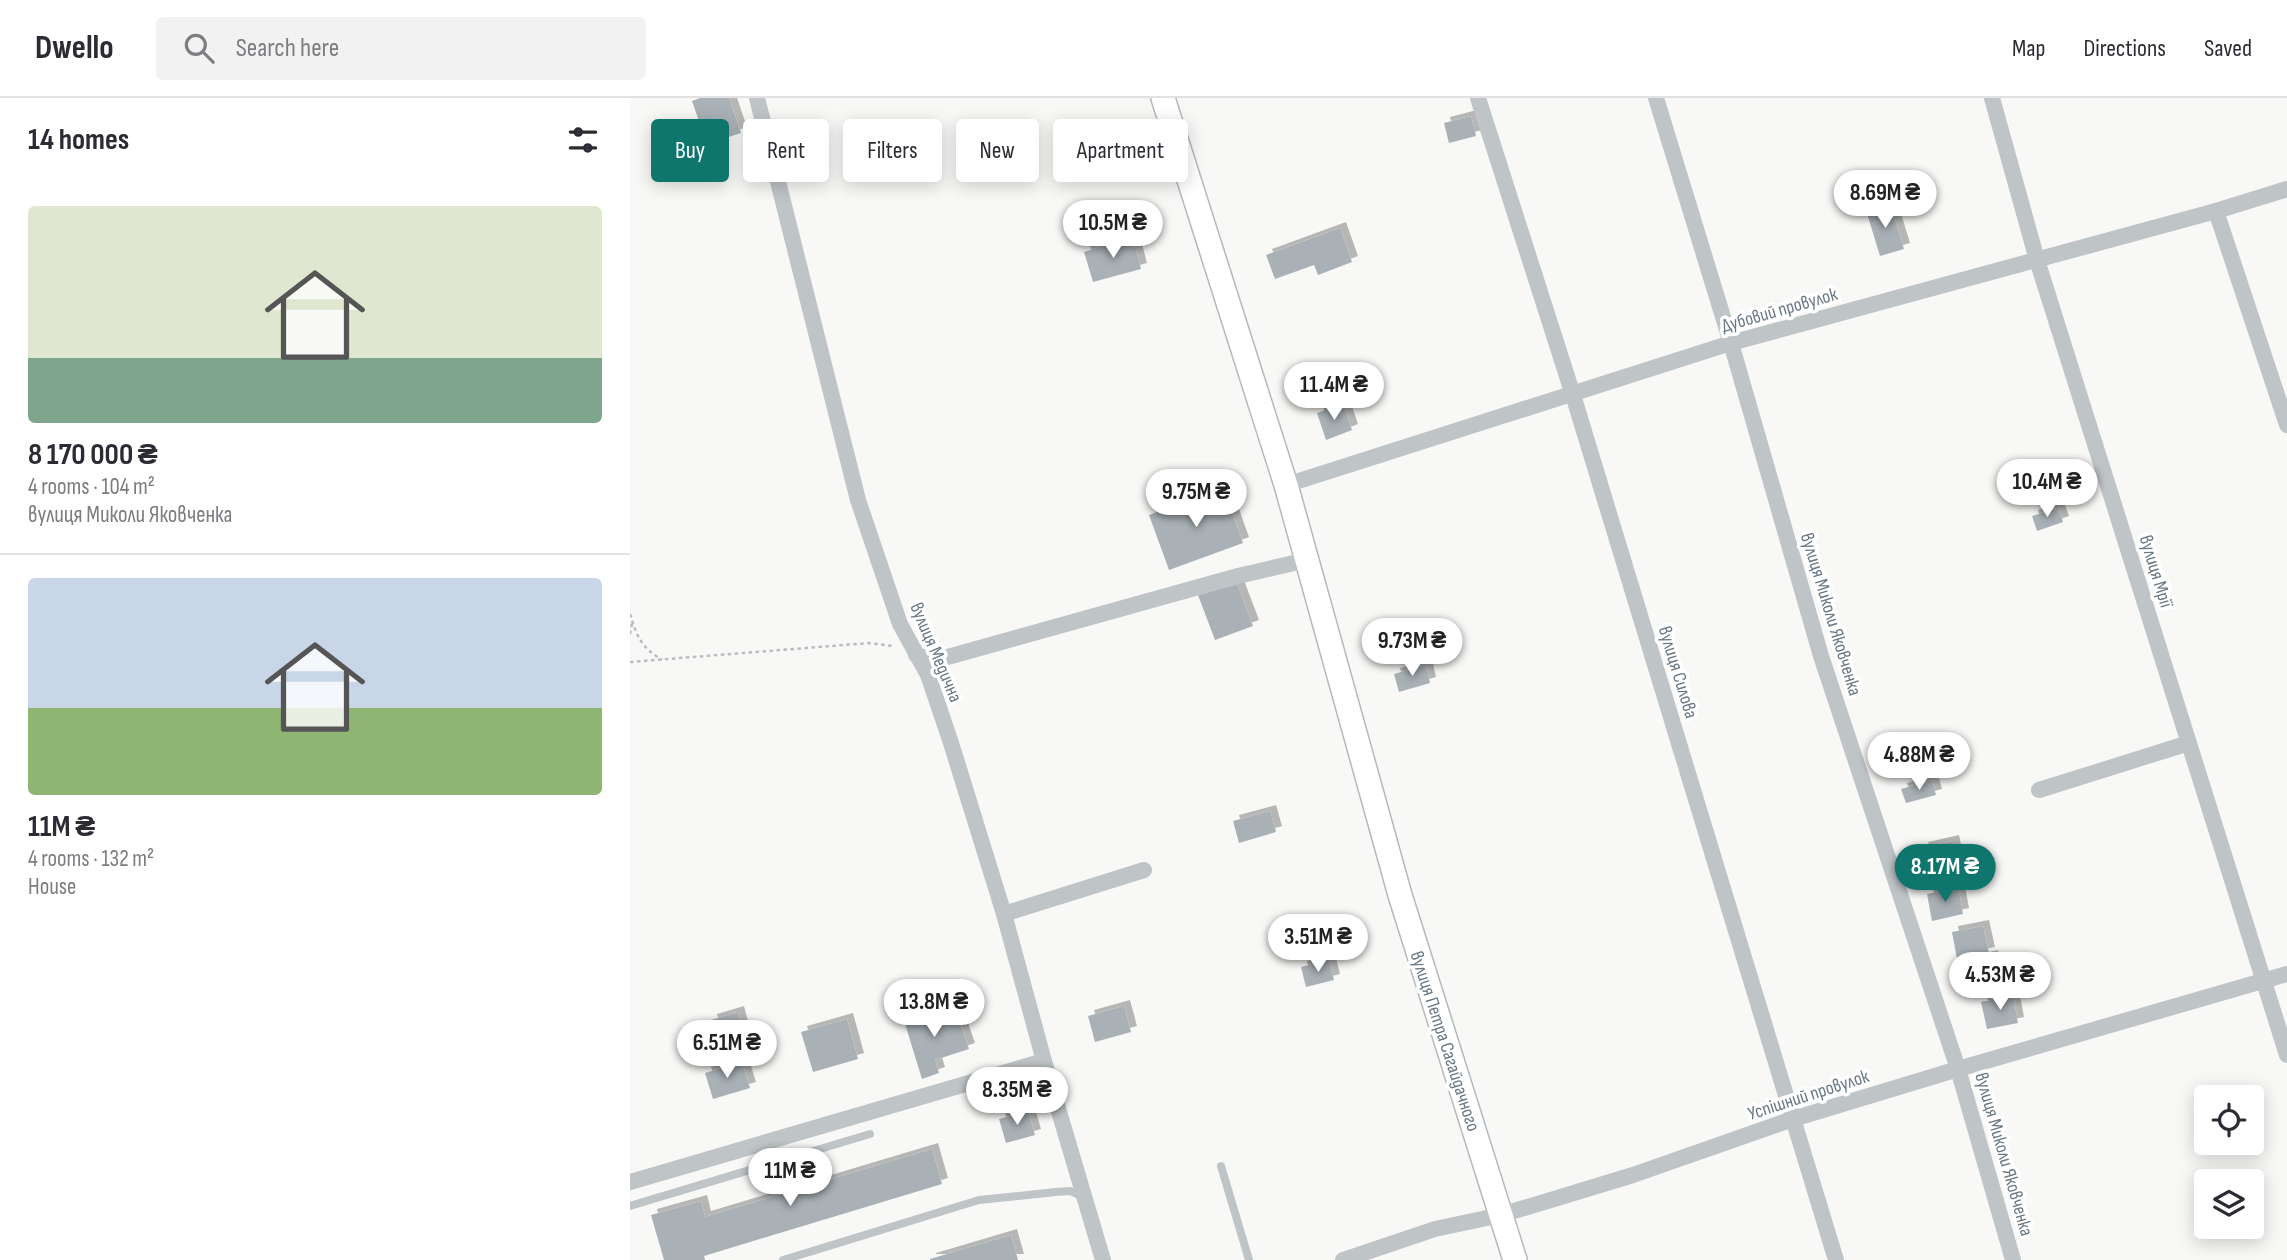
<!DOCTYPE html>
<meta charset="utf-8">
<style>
:root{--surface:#fff;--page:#f2f2f3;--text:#2b2b33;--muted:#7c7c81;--line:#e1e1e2;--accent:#0f766e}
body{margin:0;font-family:"Sofia Sans Condensed",sans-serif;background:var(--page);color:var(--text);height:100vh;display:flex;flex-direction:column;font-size:26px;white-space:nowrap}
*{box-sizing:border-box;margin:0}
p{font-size:23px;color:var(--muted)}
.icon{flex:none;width:38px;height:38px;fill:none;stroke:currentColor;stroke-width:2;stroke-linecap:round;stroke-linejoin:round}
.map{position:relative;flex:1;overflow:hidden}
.details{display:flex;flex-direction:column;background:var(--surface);width:630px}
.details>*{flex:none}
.guide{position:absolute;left:21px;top:21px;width:665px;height:63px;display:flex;gap:14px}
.controls{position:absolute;left:1564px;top:987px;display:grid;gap:14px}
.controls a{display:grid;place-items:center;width:70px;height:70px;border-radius:7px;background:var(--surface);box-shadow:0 4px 18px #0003;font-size:35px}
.price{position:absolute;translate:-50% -60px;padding:0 16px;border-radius:24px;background:#fff;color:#222;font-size:23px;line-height:46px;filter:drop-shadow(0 2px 4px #0008)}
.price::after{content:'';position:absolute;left:50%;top:42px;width:21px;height:16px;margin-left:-10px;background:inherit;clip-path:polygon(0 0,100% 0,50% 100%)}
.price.current{background:var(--accent);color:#fff}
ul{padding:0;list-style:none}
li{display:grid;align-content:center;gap:14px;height:371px;padding:0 28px}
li+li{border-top:2px solid var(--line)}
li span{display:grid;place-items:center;height:217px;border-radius:7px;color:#555}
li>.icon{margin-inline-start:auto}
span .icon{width:126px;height:126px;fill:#fffc;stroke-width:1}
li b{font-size:30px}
h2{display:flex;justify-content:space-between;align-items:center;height:84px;padding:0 28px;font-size:30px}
.chip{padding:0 24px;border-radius:7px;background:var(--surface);box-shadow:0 4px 18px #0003;font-size:24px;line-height:63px}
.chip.current{background:var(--accent);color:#fff}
header{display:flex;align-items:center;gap:42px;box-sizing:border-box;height:98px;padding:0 35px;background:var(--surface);border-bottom:2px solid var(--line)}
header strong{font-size:33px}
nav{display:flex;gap:38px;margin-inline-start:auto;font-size:24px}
.search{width:490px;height:63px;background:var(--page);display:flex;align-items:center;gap:18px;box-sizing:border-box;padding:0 24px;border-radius:7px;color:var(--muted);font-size:26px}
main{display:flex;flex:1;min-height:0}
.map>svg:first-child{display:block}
.building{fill:#a9b1b6;filter:url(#shadow)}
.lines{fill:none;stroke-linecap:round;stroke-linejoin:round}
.secondary-casing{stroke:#b4b9be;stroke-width:26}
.path{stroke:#babdbf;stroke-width:2.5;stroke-dasharray:3.5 3.5;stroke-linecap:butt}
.lane{stroke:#bfc4c7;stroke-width:8}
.street{stroke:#bfc4c7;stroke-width:16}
.secondary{stroke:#fff;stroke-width:23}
.labels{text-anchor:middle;stroke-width:7;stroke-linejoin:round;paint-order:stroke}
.street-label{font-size:19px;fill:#697885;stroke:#fff}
</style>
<header>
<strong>Dwello</strong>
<div class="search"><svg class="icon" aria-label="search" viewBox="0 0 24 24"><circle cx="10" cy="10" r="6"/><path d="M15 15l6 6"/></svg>Search here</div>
<nav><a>Map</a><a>Directions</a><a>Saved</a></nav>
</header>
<main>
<section class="details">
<h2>14 homes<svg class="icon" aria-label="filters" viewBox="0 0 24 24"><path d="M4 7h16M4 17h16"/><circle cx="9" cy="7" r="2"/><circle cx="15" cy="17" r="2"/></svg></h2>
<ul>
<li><span style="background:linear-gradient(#dfe7d0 70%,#7fa58c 0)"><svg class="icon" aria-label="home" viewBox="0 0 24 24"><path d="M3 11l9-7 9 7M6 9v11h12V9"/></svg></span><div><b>8 170 000 ₴</b><p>4 rooms · 104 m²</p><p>вулиця Миколи Яковченка</p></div></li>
<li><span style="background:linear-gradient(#c9d6e8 60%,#8fb573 0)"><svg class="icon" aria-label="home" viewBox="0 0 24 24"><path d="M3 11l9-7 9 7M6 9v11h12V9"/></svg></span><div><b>11M ₴</b><p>4 rooms · 132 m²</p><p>House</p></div></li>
</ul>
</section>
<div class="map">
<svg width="1657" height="1162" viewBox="0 0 1657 1162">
<defs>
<filter id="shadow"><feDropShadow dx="6" dy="-6" stdDeviation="0" flood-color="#0004"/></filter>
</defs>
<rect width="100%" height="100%" fill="#f8f8f6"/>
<!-- building -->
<g class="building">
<path d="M70 0H99L111 35 77 46 62 3Z"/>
<path d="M841 18 846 38 819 45 814 25Z"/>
<path d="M1260 105 1274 151 1250 158 1236 112Z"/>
<path d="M710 130 722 164 688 177 684 167 645 181 636 157Z"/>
<path d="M503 140 511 171 463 184 454 154Z"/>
<path d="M713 306 722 332 696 342 687 315Z"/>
<path d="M593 389 613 445 539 472 519 417Z"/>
<path d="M1428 410 1433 424 1407 433 1402 418Z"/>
<path d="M606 483 623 528 585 542 568 497Z"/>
<path d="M796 567 800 585 769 594 764 576Z"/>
<path d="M1302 682 1306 697 1276 705 1271 691Z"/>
<path d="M640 713 646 734 609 745 603 723Z"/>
<path d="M1323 743 1329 771 1298 777 1292 750Z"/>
<path d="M1328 789 1333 816 1302 823 1297 796Z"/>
<path d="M1353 828 1359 855 1327 861 1322 834Z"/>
<path d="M1362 858 1367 885 1336 892 1331 865Z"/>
<path d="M699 862 704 882 676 889 671 869Z"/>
<path d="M1383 898 1388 925 1357 931 1351 904Z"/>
<path d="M494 908 501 934 465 944 458 918Z"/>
<path d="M295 909 301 930 313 927 310 919 326 913 339 951 305 962 309 975 292 981 272 916Z"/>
<path d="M108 914 112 929 85 937 81 922Z"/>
<path d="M217 921 228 961 183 974 171 934Z"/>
<path d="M112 964 120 990 83 1001 75 975Z"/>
<path d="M398 1013 405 1037 376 1045 369 1021Z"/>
<path d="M302 1051 312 1086 74 1158 75 1162H34L21 1117 71 1103 75 1119Z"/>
<path d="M381 1137 388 1162H300V1161Z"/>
</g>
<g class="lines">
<defs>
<path id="secondary" d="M533 0 656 387 770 797 885 1162"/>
</defs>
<!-- secondary casing -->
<use href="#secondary" class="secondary-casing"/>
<!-- path -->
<g class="path">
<path d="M0 516C7 539 11 549 32 562"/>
<path d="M0 536 2 525"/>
<path d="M0 564 239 545 263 548"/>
</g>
<!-- lane -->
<g class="lane">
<path d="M591 1068 619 1162"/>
<path d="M0 1108 240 1036"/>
<path d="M153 1162 349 1102 426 1094 440 1093 454 1099"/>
</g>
<!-- street -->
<g class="street">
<path d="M127 0 228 402 270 526 298 577 321 645 374 816 414 963 473 1162"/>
<path d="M848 0 943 297 1206 1162"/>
<path d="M1026 0 1101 245 1191 558 1328 971 1383 1162"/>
<path d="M1362 0 1407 162 1657 957"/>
<path d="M1586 113 1657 327"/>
<path d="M656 387 1101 245 1586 113 1657 91"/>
<path d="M286 557 302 562 314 560 608 478 677 462"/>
<path d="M1409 692 1559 645"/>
<path d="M374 816 514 772"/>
<path d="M0 1084 414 963"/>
<path d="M713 1162 805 1131 871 1117 1003 1077 1163 1021 1328 971 1657 876"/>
</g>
<!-- secondary -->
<use href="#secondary" class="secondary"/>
</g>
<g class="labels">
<!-- street labels -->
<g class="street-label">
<text transform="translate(1149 211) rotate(-16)" y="7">Дубовий провулок</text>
<text transform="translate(1527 473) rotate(73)" y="7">вулиця Мрії</text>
<text transform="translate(1202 516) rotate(73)" y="7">вулиця Миколи Яковченка</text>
<text transform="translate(307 554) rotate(67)" y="7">вулиця Медична</text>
<text transform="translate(1049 574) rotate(73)" y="7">вулиця Силова</text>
<text transform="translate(816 943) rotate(72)" y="7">вулиця Петра Сагайдачного</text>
<text transform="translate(1178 996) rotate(-18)" y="7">Успішний провулок</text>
<text transform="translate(1375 1056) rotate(74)" y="7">вулиця Миколи Яковченка</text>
</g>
</g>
</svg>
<div class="controls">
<a><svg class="icon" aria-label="locate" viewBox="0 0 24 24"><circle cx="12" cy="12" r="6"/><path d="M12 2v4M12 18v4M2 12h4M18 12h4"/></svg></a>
<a><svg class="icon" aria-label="layers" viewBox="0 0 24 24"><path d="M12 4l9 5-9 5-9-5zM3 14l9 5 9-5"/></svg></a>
</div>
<b class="price" style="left:1255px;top:132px">8.69M ₴</b>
<b class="price" style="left:483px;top:162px">10.5M ₴</b>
<b class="price" style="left:704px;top:324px">11.4M ₴</b>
<b class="price" style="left:1417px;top:421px">10.4M ₴</b>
<b class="price" style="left:566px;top:431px">9.75M ₴</b>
<b class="price" style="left:782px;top:580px">9.73M ₴</b>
<b class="price" style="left:1289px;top:694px">4.88M ₴</b>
<b class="price current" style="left:1315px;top:806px">8.17M ₴</b>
<b class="price" style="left:688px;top:876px">3.51M ₴</b>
<b class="price" style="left:1370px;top:914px">4.53M ₴</b>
<b class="price" style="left:304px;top:941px">13.8M ₴</b>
<b class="price" style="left:97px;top:982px">6.51M ₴</b>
<b class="price" style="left:387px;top:1029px">8.35M ₴</b>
<b class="price" style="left:160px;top:1110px">11M ₴</b>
<div class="guide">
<a class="chip current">Buy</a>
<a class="chip">Rent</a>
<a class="chip">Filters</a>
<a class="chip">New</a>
<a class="chip">Apartment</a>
</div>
</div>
</main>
